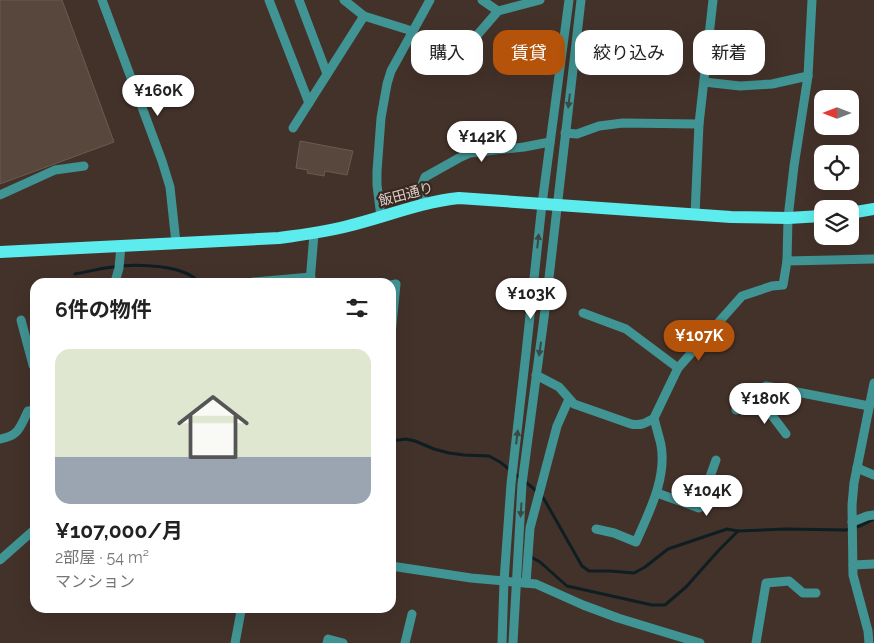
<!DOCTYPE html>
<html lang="ja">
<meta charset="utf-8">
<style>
:root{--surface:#fff;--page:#f6f6f6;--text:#222;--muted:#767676;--accent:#b45309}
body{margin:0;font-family:Raleway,"Noto Sans JP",sans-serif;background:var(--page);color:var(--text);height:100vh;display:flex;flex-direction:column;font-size:19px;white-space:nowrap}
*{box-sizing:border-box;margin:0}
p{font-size:16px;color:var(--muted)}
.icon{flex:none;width:28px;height:28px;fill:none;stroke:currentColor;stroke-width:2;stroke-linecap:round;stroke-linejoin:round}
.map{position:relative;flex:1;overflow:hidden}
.drawer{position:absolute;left:30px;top:278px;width:366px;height:335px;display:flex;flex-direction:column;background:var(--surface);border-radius:15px;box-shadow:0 5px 20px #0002}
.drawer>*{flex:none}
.hud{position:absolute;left:411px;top:30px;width:388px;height:45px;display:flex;gap:10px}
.needle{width:32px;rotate:270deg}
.buttons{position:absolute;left:814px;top:90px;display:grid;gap:10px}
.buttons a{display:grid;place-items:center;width:45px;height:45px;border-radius:10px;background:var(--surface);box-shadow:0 5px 20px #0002;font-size:25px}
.price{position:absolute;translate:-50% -42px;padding:0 11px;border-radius:18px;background:#fff;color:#222;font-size:16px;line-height:32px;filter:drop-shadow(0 1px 2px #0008)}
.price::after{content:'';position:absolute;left:50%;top:30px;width:15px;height:11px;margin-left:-8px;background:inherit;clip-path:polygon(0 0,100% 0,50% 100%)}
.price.active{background:var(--accent);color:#fff}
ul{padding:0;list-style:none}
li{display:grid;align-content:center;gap:10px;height:265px;padding:0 25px}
li span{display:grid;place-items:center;height:155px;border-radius:15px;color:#555}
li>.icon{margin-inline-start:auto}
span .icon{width:90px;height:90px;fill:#fffc;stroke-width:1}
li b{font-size:21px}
h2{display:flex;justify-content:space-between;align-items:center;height:60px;padding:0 25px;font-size:21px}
.pill{padding:0 18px;border-radius:15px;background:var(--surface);box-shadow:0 5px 20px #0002;font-size:18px;line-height:45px}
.pill.active{background:var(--accent);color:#fff}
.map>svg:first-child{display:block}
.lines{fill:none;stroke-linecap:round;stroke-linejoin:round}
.stream{stroke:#0e1e23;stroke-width:3}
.building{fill:#58473d;stroke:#6d5b50}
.minor{stroke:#419494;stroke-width:9}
.major{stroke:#5deced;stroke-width:12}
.oneway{fill:#3b4843}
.labels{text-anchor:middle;stroke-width:4.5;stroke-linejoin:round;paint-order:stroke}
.street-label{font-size:14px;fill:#daceca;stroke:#392820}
</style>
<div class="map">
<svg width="874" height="643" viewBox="0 0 874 643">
<rect width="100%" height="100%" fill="#43322a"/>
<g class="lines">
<!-- stream -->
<g class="stream">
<path d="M75 274C88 272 100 268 113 267 131 264 166 265 183 272 189 274 195 278 199 282"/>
<path d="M391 441 406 439 415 441 434 449 449 453 464 455 489 456 500 462 533 488 544 499 582 566 589 571H610L634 573 645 567 668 549 727 529 738 531 786 529 846 530 860 526 874 519"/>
<path d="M531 557 540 562 567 586 652 605H665L686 587 719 550 738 531"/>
</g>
</g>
<!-- building -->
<g class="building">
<path d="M0 0H62L114 142 0 184Z"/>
<path d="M300 141 353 151 347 175 325 171 324 176 307 173 308 170 296 168Z"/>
</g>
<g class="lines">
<!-- minor -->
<g class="minor">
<path d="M102 0 162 161 170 187 176 243"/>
<path d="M269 0 309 103"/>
<path d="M299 0 327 74"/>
<path d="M344 0 364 16 412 31"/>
<path d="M482 0 498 11 540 0"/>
<path d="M473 40 498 11"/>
<path d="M704 82 740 86 772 84 808 76"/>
<path d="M293 128 364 16"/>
<path d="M565 133 577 134 599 126 623 123 699 124"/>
<path d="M0 195 55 170 84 166"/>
<path d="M424 204 421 187 425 177 459 158 470 153 524 147 550 142"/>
<path d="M695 215 699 124 713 0"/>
<path d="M381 217 377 185V171L381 118 387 84 391 71 430 0"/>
<path d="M787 261 788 218 794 166 808 76 812 0"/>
<path d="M115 282 119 268 121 246"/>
<path d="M253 282 311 277"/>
<path d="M310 282 314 234"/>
<path d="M391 285 396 284 391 334"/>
<path d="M583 313 626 329 678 368"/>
<path d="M21 320 33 365H35"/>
<path d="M536 375 538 376 559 387 574 404 631 424C641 426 646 423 654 418L678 368 742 296 772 286 783 285 787 261 874 259"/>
<path d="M761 401 786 434"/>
<path d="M736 410 761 401 766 386 869 406"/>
<path d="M0 439C19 436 20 427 28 411L35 410"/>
<path d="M857 468 874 475"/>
<path d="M657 493 699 508 716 460"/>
<path d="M852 522 867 516 874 515"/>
<path d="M596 529 614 533 636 542C649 512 667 478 661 445 659 436 656 427 654 418"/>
<path d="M0 560 35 529"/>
<path d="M853 565 874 564"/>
<path d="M391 566 471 578 536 584 583 605 618 618 700 643"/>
<path d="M526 583 530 528 557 426 569 399"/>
<path d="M235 643 241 611 243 608"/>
<path d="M327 643 328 639 343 643"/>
<path d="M405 643 412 614"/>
<path d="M502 643 504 581 511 484 526 353 542 204 569 0"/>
<path d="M513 643 522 484 547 295 581 0"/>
<path d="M756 643 766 583 789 581 803 593H816"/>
<path d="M869 643 868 631 853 575 852 505 854 483 874 383"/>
</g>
<!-- major -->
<g class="major">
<path d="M850 213 874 209"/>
<path d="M0 252 279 238C302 235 325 232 348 226 385 217 421 202 459 198L731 217 788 218 822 216"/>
</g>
</g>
<!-- one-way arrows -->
<defs><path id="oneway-solid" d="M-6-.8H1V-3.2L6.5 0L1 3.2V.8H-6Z" transform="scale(1.25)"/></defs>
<g class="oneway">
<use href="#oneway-solid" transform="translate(569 101) rotate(97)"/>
<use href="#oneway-solid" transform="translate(538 241) rotate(-84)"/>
<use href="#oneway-solid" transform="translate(540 349) rotate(98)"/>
<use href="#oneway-solid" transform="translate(517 437) rotate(-83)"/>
<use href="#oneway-solid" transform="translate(521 510) rotate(94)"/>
</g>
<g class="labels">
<!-- street labels -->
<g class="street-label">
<text transform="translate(406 194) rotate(-15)" y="5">飯田通り</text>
</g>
</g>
</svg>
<div class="buttons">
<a><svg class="needle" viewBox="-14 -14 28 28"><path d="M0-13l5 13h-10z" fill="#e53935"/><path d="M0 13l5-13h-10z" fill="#767676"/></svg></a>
<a><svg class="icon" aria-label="locate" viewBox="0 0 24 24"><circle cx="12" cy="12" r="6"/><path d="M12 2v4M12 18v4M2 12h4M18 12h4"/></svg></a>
<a><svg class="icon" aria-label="layers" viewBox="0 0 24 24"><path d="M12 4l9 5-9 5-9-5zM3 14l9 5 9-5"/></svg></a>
</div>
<b class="price" style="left:158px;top:117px">¥160K</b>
<b class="price" style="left:482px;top:163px">¥142K</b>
<b class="price" style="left:531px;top:320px">¥103K</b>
<b class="price active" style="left:699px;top:362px">¥107K</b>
<b class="price" style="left:765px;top:425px">¥180K</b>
<b class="price" style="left:707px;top:517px">¥104K</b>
<div class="hud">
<a class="pill">購入</a>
<a class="pill active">賃貸</a>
<a class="pill">絞り込み</a>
<a class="pill">新着</a>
</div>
<section class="drawer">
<h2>6件の物件<svg class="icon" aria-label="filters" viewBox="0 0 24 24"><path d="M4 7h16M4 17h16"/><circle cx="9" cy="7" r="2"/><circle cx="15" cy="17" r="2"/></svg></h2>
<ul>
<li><span style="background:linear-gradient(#dfe7d0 70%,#9aa5b1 0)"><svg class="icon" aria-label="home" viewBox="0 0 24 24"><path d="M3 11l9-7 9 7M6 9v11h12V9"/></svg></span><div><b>¥107,000/月</b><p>2部屋 · 54 m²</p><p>マンション</p></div></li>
</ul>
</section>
</div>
